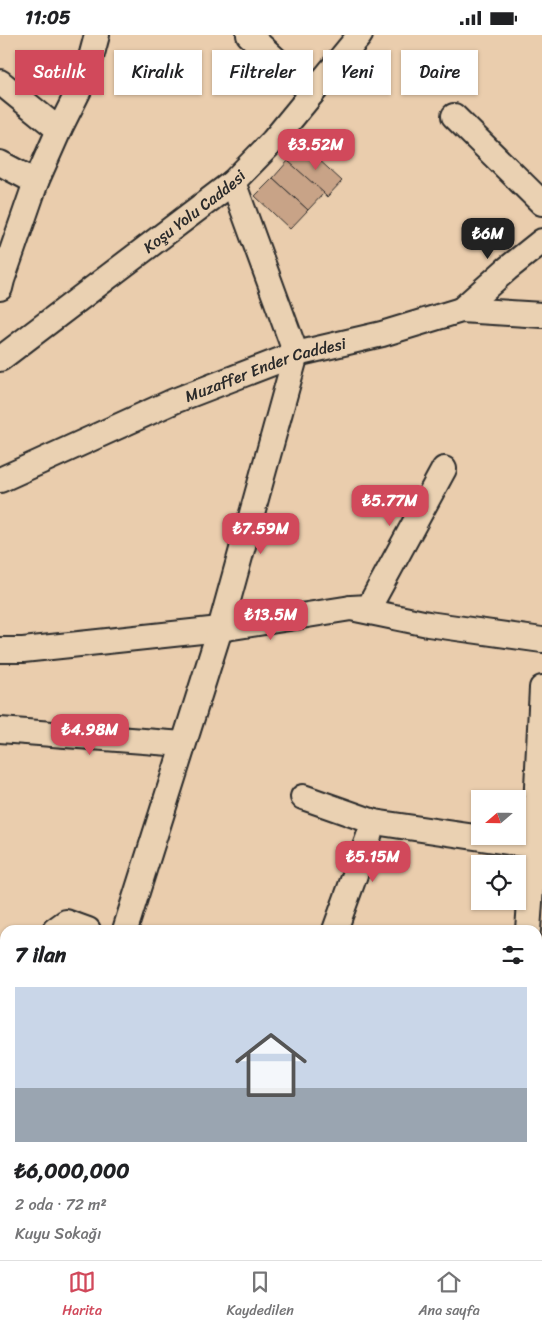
<!DOCTYPE html>
<html lang="tr">
<meta charset="utf-8">
<style>
:root{--surface:#fff;--page:#f2f2f2;--text:#202124;--muted:#757577;--line:#e0e0e0;--accent:#d1495b}
body{margin:0;font-family:Sriracha,sans-serif;background:var(--page);color:var(--text);height:100vh;display:flex;flex-direction:column;font-size:19px;white-space:nowrap}
*{box-sizing:border-box;margin:0}
p{font-size:16px;color:var(--muted)}
.icon{flex:none;width:28px;height:28px;fill:none;stroke:currentColor;stroke-width:2;stroke-linecap:round;stroke-linejoin:round}
.map{position:relative;flex:1;overflow:hidden}
.details{position:absolute;left:0px;top:890px;width:542px;height:335px;display:flex;flex-direction:column;background:var(--surface);border-radius:15px 15px 0 0;box-shadow:0 1px 4px #0004}
.details>*{flex:none}
.hud{position:absolute;left:15px;top:15px;width:512px;height:45px;display:flex;gap:10px}
.needle{width:32px;rotate:250deg}
.buttons{position:absolute;left:471px;top:755px;display:grid;gap:10px}
.buttons a{display:grid;place-items:center;width:55px;height:55px;border-radius:0px;background:var(--surface);box-shadow:0 1px 4px #0004;font-size:25px}
.price{position:absolute;translate:-50% -42px;padding:0 11px;border-radius:10px;background:var(--accent);color:#fff;font-size:16px;line-height:32px;filter:drop-shadow(0 1px 2px #0008)}
.price::after{content:'';position:absolute;left:50%;top:30px;width:15px;height:11px;margin-left:-8px;background:inherit;clip-path:polygon(0 0,100% 0,50% 100%)}
.price.on{background:#222;color:#fff}
ul{padding:0;list-style:none}
li{display:grid;align-content:center;gap:10px;height:265px;padding:0 15px}
li span{display:grid;place-items:center;height:155px;border-radius:0px;color:#555}
li>.icon{margin-inline-start:auto}
span .icon{width:90px;height:90px;fill:#fffc;stroke-width:1}
li b{font-size:21px}
h2{display:flex;justify-content:space-between;align-items:center;height:60px;padding:0 15px;font-size:21px}
.tag{padding:0 18px;border-radius:0px;background:var(--surface);box-shadow:0 1px 4px #0004;font-size:18px;line-height:45px}
.tag.on{background:var(--accent);color:#fff}
.status{display:flex;justify-content:space-between;align-items:center;height:35px;padding:0 25px;background:var(--surface);direction:ltr}
.status svg{height:14px;fill:currentColor}
.menu{display:flex;justify-content:space-around;align-items:center;height:70px;border-top:1px solid var(--line);background:var(--surface);font-size:14px;color:var(--muted)}
.menu a{display:grid;justify-items:center;gap:2px}
.menu .on{color:var(--accent)}
.map>svg:first-child{display:block}
.building{fill:#c8a387;stroke:#2b2b2b}
.lines{fill:none;stroke-linecap:round;stroke-linejoin:round}
.minor-casing{stroke:#2b2b2b;stroke-width:28}
.major-casing{stroke:#2b2b2b;stroke-width:31}
.minor{stroke:#ead1b2;stroke-width:24}
.major{stroke:#faddab;stroke-width:28}
.labels{text-anchor:middle;stroke-width:4;stroke-linejoin:round;paint-order:stroke}
.street-label{font-size:16px;fill:#2b2b2b;stroke:#ead1b2}
</style>
<div class="status"><b>11:05</b><svg viewBox="0 0 49 12"><path d="M0 12V9h3v3zM5 12V6h3v6zM10 12V3h3v9zM15 12V0h3v12zM26 1h20v11H26zM47 4h2v5h-2z"/></svg></div>
<div class="map">
<svg width="542" height="1225" viewBox="0 0 542 1225">
<rect width="100%" height="100%" fill="#eacdad"/>
<filter id="ink" filterUnits="userSpaceOnUse"><feTurbulence type="fractalNoise" baseFrequency=".02" numOctaves="2"/><feDisplacementMap in="SourceGraphic" scale="10" xChannelSelector="R" yChannelSelector="G"/><feConvolveMatrix kernelMatrix="1 2 1 2 8 2 1 2 1" color-interpolation-filters="sRGB"/></filter>
<g filter="url(#ink)">
<!-- building -->
<g class="building">
<path d="M304 111 342 146 327 162 289 127Z"/>
<path d="M288 126 324 158 308 175 273 143Z"/>
<path d="M273 143 308 175 290 194 255 161Z"/>
<path d="M5 1016V1068L0 1067V1028Z"/>
<path d="M542 1138V1225H292V1220H538V1139Z"/>
</g>
<g class="lines">
<defs>
<g id="minor">
<path d="M249 0 312 58"/>
<path d="M0 47 59 95"/>
<path d="M454 81 542 168"/>
<path d="M0 128 36 147"/>
<path d="M0 253 2 245 36 147 59 95 86 41 97 0"/>
<path d="M461 275 507 234 542 206"/>
<path id="s1" d="M0 324 233 147 273 106 360 0"/>
<path id="s2" d="M0 445 174 366 296 319 382 299 461 275 542 280"/>
<path d="M351 573 369 572 444 434"/>
<path d="M0 615H23L220 594 351 573 428 589 542 605"/>
<path d="M0 695 183 709"/>
<path d="M303 762 374 787 542 812"/>
<path d="M55 895 66 887 88 895"/>
<path d="M125 895 220 594 296 319 233 147"/>
<path d="M335 895 374 787"/>
<path d="M528 895 534 811 542 653"/>
<path d="M538 922H542"/>
<path d="M0 991 5 980"/>
<path d="M46 1225 47 1220"/>
</g>
<g id="major">
<path d="M0 1080 5 1082"/>
<path d="M538 1092H542"/>
<path d="M0 1104 5 1105"/>
<path d="M538 1113H542"/>
</g>
</defs>
<!-- minor casing -->
<use href="#minor" class="minor-casing"/>
<!-- major casing -->
<use href="#major" class="major-casing"/>
<!-- minor -->
<use href="#minor" class="minor"/>
<!-- major -->
<use href="#major" class="major"/>
</g>
</g>
<g class="labels">
<!-- street labels -->
<g class="street-label">
<text dy="6" stroke="none"><textPath href="#s1" startOffset="244">Koşu Yolu Caddesi</textPath></text>
<text dy="6" stroke="none"><textPath href="#s2" startOffset="288">Muzaffer Ender Caddesi</textPath></text>
</g>
</g>
</svg>
<div class="buttons">
<a><svg class="needle" viewBox="-14 -14 28 28"><path d="M0-13l5 13h-10z" fill="#e53935"/><path d="M0 13l5-13h-10z" fill="#757577"/></svg></a>
<a><svg class="icon" aria-label="locate" viewBox="0 0 24 24"><circle cx="12" cy="12" r="6"/><path d="M12 2v4M12 18v4M2 12h4M18 12h4"/></svg></a>
</div>
<b class="price" style="left:316px;top:136px">₺3.52M</b>
<b class="price on" style="left:488px;top:225px">₺6M</b>
<b class="price" style="left:390px;top:492px">₺5.77M</b>
<b class="price" style="left:261px;top:520px">₺7.59M</b>
<b class="price" style="left:271px;top:606px">₺13.5M</b>
<b class="price" style="left:90px;top:721px">₺4.98M</b>
<b class="price" style="left:373px;top:848px">₺5.15M</b>
<div class="hud">
<a class="tag on">Satılık</a>
<a class="tag">Kiralık</a>
<a class="tag">Filtreler</a>
<a class="tag">Yeni</a>
<a class="tag">Daire</a>
</div>
<section class="details">
<h2>7 ilan<svg class="icon" aria-label="filters" viewBox="0 0 24 24"><path d="M4 7h16M4 17h16"/><circle cx="9" cy="7" r="2"/><circle cx="15" cy="17" r="2"/></svg></h2>
<ul>
<li><span style="background:linear-gradient(#c9d6e8 65%,#9aa5b1 0)"><svg class="icon" aria-label="home" viewBox="0 0 24 24"><path d="M3 11l9-7 9 7M6 9v11h12V9"/></svg></span><div><b>₺6,000,000</b><p>2 oda · 72 m²</p><p>Kuyu Sokağı</p></div></li>
</ul>
</section>
</div>
<nav class="menu">
<a class="on"><svg class="icon" aria-label="map" viewBox="0 0 24 24"><path d="M3 6l6-2 6 2 6-2v14l-6 2-6-2-6 2zM9 4v14M15 6v14"/></svg>Harita</a>
<a><svg class="icon" aria-label="saved" viewBox="0 0 24 24"><path d="M7 4h10v16l-5-4-5 4z"/></svg>Kaydedilen</a>
<a><svg class="icon" aria-label="home" viewBox="0 0 24 24"><path d="M3 11l9-7 9 7M6 9v11h12V9"/></svg>Ana sayfa</a>
</nav>
